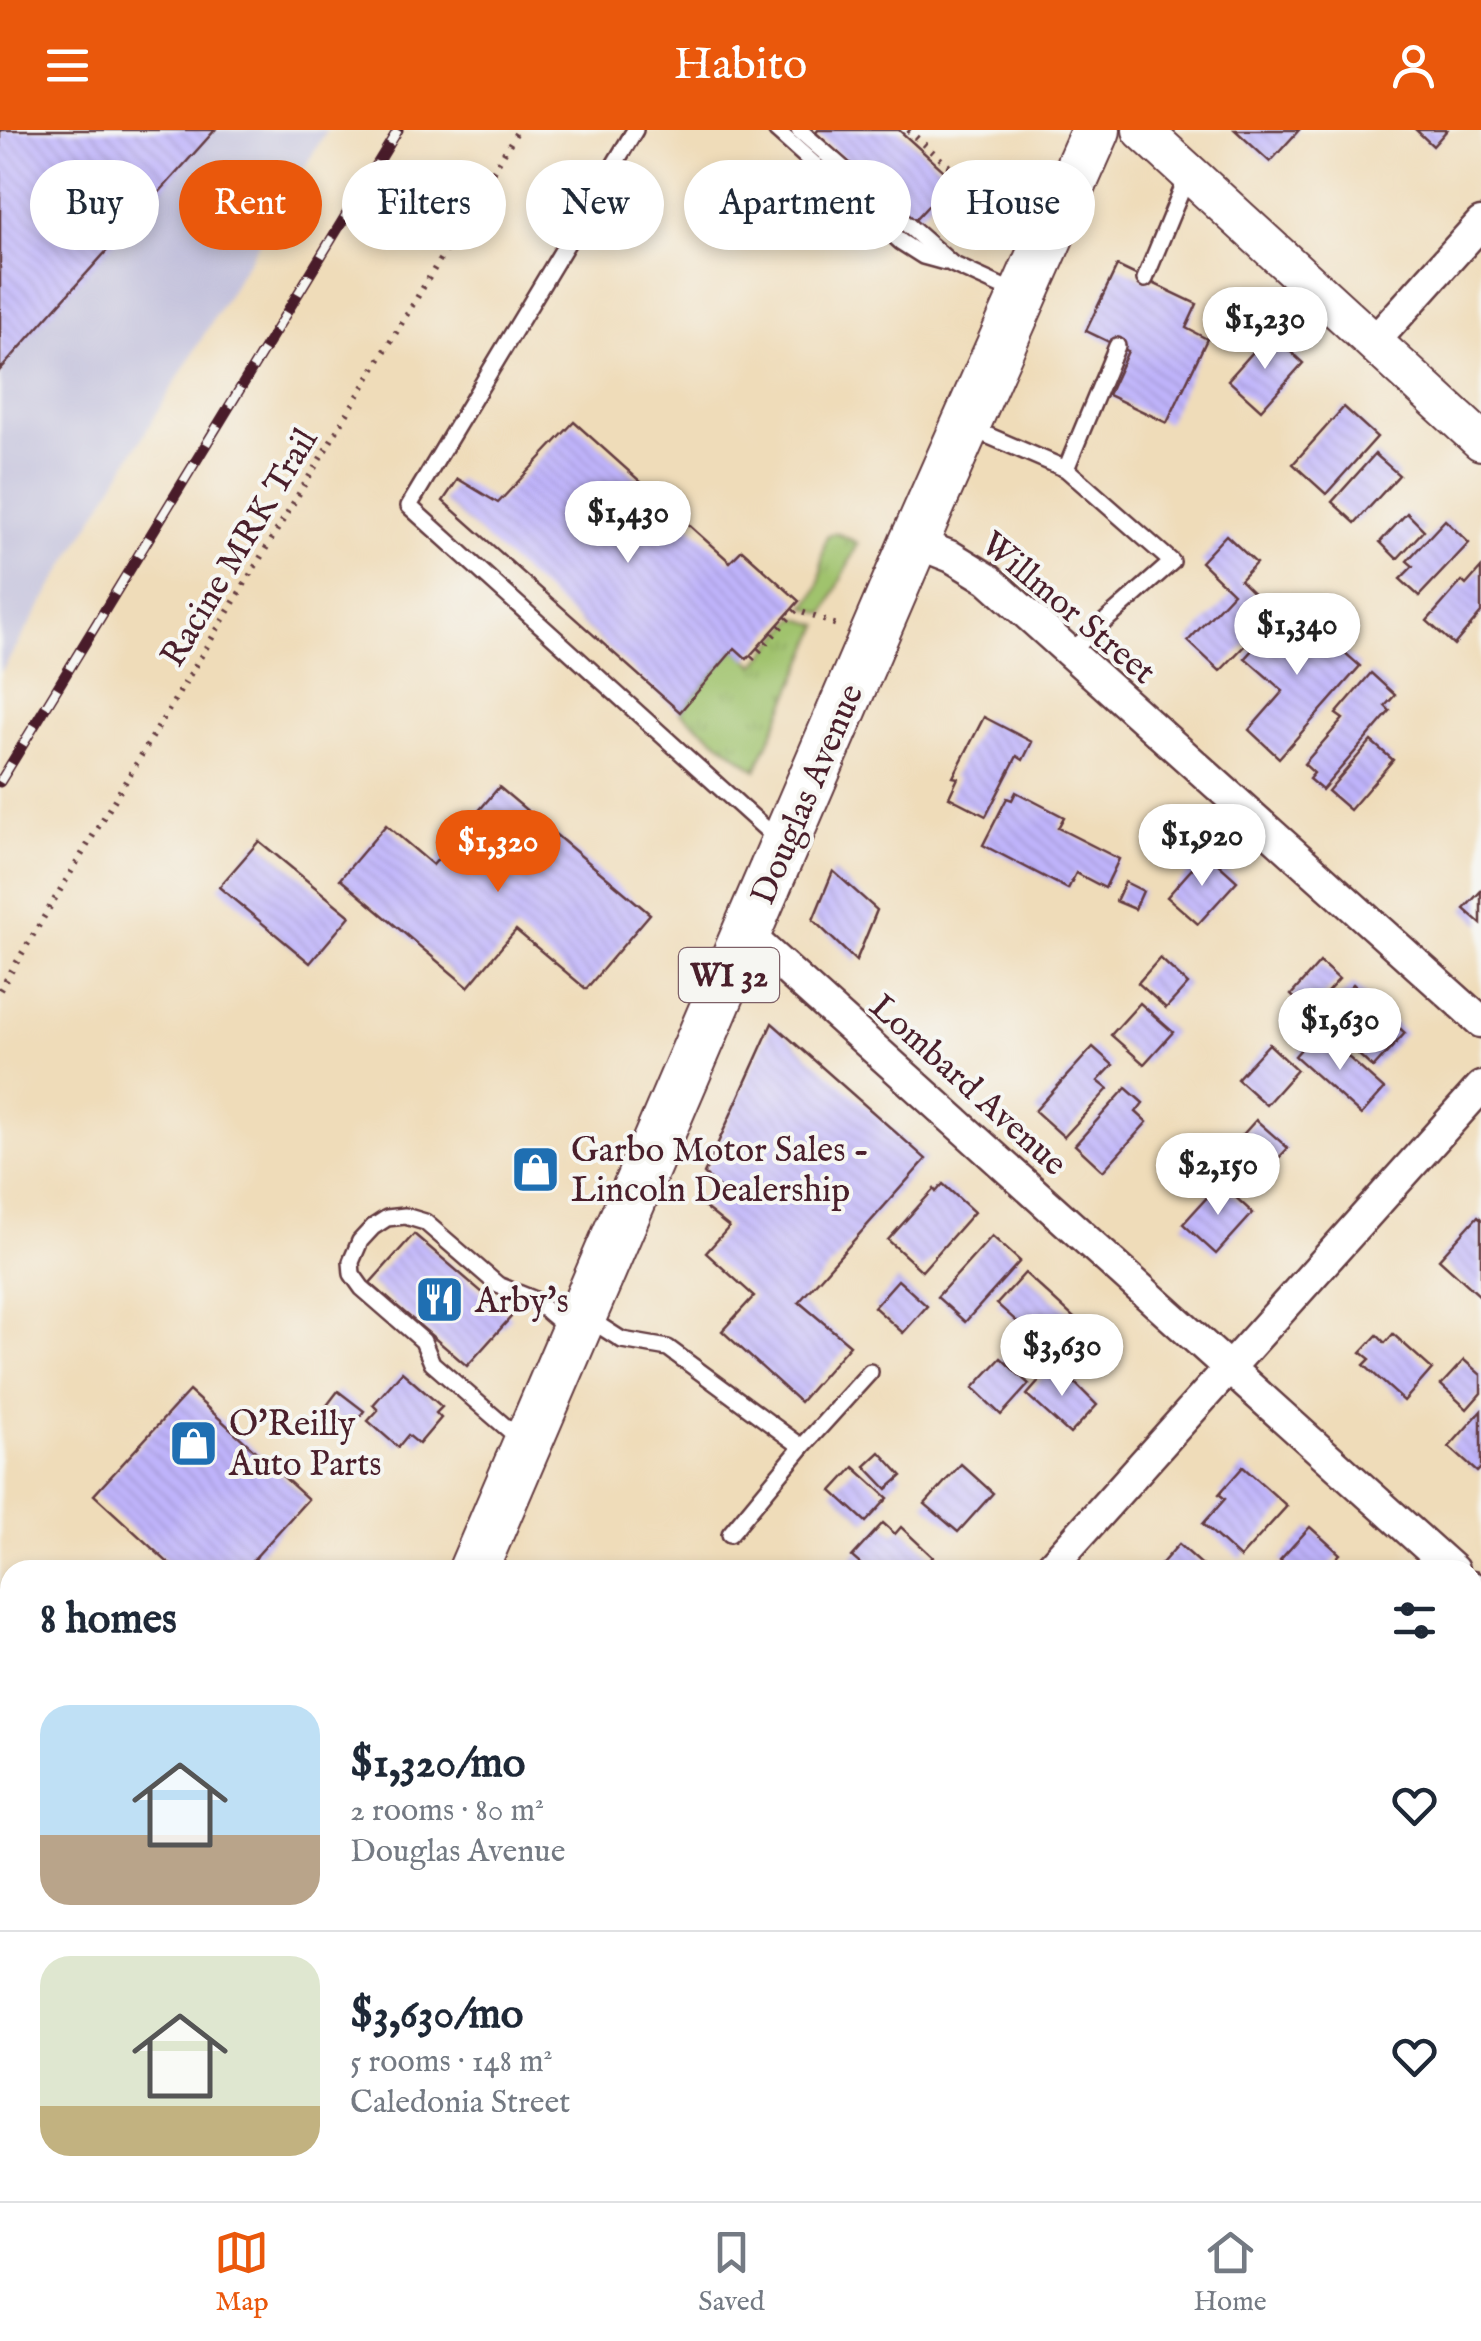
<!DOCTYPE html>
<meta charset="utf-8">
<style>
:root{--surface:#fff;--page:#f6f6f7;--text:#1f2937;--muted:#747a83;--line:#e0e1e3;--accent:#ea580c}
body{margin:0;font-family:"IM FELL English",serif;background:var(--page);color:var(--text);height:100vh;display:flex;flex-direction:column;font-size:38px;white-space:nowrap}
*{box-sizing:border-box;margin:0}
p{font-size:32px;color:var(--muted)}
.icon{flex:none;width:55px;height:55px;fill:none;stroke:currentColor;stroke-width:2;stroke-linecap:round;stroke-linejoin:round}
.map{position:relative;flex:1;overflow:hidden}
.drawer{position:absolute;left:0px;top:1430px;width:1482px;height:642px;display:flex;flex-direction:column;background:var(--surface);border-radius:30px 30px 0 0;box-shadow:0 5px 15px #0003}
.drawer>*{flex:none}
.hud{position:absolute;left:30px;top:30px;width:1422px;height:90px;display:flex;gap:20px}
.price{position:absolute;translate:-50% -85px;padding:0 22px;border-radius:35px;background:#fff;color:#222;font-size:32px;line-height:65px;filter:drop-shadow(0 2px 5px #0008)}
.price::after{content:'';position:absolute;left:50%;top:60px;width:30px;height:22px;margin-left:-15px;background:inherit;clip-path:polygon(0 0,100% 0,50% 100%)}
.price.selected{background:var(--accent);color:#fff}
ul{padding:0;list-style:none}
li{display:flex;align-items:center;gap:30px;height:250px;padding:0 40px}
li+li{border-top:2px solid var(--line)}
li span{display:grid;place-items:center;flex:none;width:280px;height:200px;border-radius:30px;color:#555}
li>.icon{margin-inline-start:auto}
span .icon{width:120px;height:120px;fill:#fffc;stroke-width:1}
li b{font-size:42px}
h2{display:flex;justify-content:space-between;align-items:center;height:120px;padding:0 40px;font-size:42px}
.tag{padding:0 35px;border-radius:45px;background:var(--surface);box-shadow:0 5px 15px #0003;font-size:35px;line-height:90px}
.tag.selected{background:var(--accent);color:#fff}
header{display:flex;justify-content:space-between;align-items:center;height:130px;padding:0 40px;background:var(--accent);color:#fff;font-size:45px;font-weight:600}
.menu{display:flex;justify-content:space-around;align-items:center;height:140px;border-top:2px solid var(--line);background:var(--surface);font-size:28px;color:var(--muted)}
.menu a{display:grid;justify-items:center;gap:5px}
.menu .selected{color:var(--accent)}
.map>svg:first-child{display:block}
.industrial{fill:#c3c1db}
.grass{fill:url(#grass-tufts);stroke:#75714c;stroke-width:2.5}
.building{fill:url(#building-back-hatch)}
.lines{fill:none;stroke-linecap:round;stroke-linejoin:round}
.service-casing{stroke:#633b40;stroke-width:20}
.minor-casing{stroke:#633b40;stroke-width:35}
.tertiary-casing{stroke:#633b40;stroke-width:42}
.primary-casing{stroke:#633b40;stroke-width:52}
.path{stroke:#633b40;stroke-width:6;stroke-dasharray:2.5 8;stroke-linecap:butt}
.service{stroke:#fff;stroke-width:15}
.minor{stroke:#fff;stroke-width:30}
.tertiary{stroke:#fff;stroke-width:38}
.primary{stroke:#fff;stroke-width:48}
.rail-casing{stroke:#4a1f2b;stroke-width:11}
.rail{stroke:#f6f6f2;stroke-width:8;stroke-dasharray:22;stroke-linecap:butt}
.labels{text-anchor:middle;stroke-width:8;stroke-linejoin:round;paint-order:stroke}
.shield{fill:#f6f6f2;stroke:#7e6067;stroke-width:2.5}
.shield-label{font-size:32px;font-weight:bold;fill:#4a1f2b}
.street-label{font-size:35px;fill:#4a1f2b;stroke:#f6f6f2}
.poi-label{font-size:35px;fill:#4a1f2b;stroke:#f6f6f2;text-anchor:start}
</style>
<header><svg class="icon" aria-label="menu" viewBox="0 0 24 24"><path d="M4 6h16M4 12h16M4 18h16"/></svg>Habito<svg class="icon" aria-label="person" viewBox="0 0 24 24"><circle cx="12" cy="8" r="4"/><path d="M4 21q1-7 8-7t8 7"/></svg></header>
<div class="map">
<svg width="1481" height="2071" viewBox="0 0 1481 2071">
<defs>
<pattern id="grass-tufts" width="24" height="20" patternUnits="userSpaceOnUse" patternTransform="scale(2.5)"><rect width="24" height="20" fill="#a0c36d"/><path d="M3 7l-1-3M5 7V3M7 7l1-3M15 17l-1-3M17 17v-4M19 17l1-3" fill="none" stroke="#8ba75f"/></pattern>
<pattern id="building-back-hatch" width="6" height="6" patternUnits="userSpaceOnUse" patternTransform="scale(2.5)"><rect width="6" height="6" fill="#bfb4fb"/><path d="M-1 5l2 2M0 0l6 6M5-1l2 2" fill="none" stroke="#a69ad7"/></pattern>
</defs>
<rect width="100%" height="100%" fill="#f6f6f2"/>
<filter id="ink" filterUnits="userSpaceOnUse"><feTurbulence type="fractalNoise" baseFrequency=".01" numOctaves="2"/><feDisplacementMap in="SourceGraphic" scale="20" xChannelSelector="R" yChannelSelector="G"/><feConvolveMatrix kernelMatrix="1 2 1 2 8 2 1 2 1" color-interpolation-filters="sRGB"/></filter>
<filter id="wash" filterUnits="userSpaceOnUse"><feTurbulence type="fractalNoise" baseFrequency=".0048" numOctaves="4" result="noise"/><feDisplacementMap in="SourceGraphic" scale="40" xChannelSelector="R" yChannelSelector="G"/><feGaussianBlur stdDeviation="2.25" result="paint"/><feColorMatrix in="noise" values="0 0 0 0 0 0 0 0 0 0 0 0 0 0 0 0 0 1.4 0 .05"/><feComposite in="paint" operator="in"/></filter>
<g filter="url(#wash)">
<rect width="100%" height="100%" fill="#efdcb9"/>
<!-- industrial -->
<path class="industrial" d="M0 0H327L0 544Z"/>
<!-- grass -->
<g class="grass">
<path d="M836 403 858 413 825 484 805 477C831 448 815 437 827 406Z"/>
<path d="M796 488 820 495 756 640 680 582 735 518 755 535Z"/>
</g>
<g id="blocks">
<!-- building -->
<g class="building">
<path d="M0 0H215L0 240Z"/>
<path d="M818 0H899L953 49 914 91 816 3Z"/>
<path d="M1235 0H1299L1270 32Z"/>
<path d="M1416 0H1447L1433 16Z"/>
<path d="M1117 136 1197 174 1186 198 1207 209 1167 293 1108 265 1128 221 1086 201Z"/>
<path d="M1270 203 1303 233 1261 280 1228 250Z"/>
<path d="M1344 277 1377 307 1326 364 1293 334Z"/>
<path d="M574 292 730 432 742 420 799 471 747 529 735 518 680 582 443 371 458 349 498 373Z"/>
<path d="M1375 324 1399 345 1355 393 1332 372Z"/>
<path d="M1407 383 1424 400 1397 429 1380 412Z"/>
<path d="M1445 390 1469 413 1419 466 1400 449 1413 436 1407 431Z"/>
<path d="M1226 405 1256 433 1240 450 1275 484 1220 541 1188 511 1233 463 1201 432Z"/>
<path d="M1481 438V483L1454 515 1427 491 1462 451 1466 455Z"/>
<path d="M1292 476 1360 536 1279 628 1249 600 1283 561 1245 528Z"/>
<path d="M1371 543 1395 565 1385 576 1390 581 1322 660 1309 649 1314 643 1304 634 1343 589 1336 584Z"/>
<path d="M984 587 1032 612 1023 630 1017 626 986 686 949 667 958 648 953 647Z"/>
<path d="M1371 611 1393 630 1350 680 1328 661Z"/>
<path d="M499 657 650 784 586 859 516 800 468 857 340 749 386 695 433 735Z"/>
<path d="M1016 662 1064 687 1058 698 1119 729 1105 758 1076 743 1068 759 983 715 1007 668 1012 670Z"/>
<path d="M259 711 350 786 310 833 219 757Z"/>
<path d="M1206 723 1237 751 1198 794 1167 767Z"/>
<path d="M833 741 877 780 856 831 813 790Z"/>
<path d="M1125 752 1143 761 1135 779 1116 771Z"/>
<path d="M1481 761V794L1464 779Z"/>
<path d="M1160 828 1188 854 1166 878 1138 853Z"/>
<path d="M1320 832 1339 849 1309 882 1291 865Z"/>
<path d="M1353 854 1405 903 1373 938 1320 889Z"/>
<path d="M1140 873 1173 902 1144 934 1111 905Z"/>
<path d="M772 893 926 1029 799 1172 850 1215 800 1272 722 1201 754 1166 706 1123 729 1097 703 1076 719 1058 704 1044Z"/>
<path d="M1318 900 1384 959 1361 985 1295 926Z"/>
<path d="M1269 914 1297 940 1266 975 1237 949Z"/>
<path d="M1093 917 1113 935 1098 951 1108 959 1064 1007 1035 981Z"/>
<path d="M1126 958 1143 973 1136 982 1147 992 1103 1041 1075 1015Z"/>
<path d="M1256 990 1288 1018 1261 1047 1230 1019Z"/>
<path d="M1220 1053 1253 1083 1216 1124 1183 1094Z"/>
<path d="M943 1054 974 1082 922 1141 888 1110 934 1059 936 1062Z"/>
<path d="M1478 1086 1481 1089V1167L1439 1129Z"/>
<path d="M414 1104 511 1187 467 1236 370 1153Z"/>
<path d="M992 1106 1020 1131 965 1192 937 1167Z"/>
<path d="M1025 1143 1096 1208 1072 1235 1044 1211 1042 1214 997 1174Z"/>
<path d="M898 1150 927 1176 903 1203 874 1177Z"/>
<path d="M1393 1204 1432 1239 1404 1271 1364 1235 1370 1229 1361 1222 1377 1205 1385 1213Z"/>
<path d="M1001 1228 1029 1254 1001 1285 973 1258Z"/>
<path d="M1464 1230 1481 1245V1263L1467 1279 1441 1255Z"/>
<path d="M1055 1233 1097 1275 1070 1304 1027 1265Z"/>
<path d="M402 1242 442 1277 436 1283 441 1288 419 1314 408 1305 398 1317 368 1291 378 1280 373 1275Z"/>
<path d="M189 1261 308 1369 244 1440H176L94 1365Z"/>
<path d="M338 1261 364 1281 351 1298 325 1278Z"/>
<path d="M1481 1281V1338L1477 1342 1449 1317Z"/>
<path d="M880 1322 902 1346 887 1359 865 1336Z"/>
<path d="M961 1334 993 1363 958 1402 925 1374Z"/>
<path d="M854 1337 888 1368 866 1392 832 1361Z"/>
<path d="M1243 1337 1287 1376 1240 1428 1203 1394 1225 1369 1219 1364Z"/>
<path d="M883 1393 895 1404 901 1397 933 1427 921 1440H867L852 1427Z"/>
<path d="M1310 1397 1340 1424 1325 1440H1291L1280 1430Z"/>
<path d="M1179 1414 1208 1440H1156Z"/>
<path d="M1481 1566V1631L1476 1637 1472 1634V1575Z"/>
<path d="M0 1711 10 1721V1819L0 1810Z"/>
<path d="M1481 1717V1760L1472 1753V1727Z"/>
<path d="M1472 1869 1481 1876V1892L1472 1901Z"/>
<path d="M26 2062H95L104 2071H35Z"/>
<path d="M289 2062H368L377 2071H289L284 2067Z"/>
<path d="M549 2062H581L586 2067 582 2071H541Z"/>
<path d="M624 2062H679L672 2071H633Z"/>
</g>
</g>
</g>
<g filter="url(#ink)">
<use href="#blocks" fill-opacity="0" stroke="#633b40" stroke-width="2.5"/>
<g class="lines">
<defs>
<g id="service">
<path d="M635 0 409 376 778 710"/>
<path d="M776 0 901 112 923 126 945 132"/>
<path d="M799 0 952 134 1018 164"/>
<path d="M1145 149 1187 47"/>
<path d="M968 297 1066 339 1172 432 1070 522"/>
<path d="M1066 339 1117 216"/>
<path d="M586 1187 622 1210 668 1218 802 1317 870 1242"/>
<path d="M523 1312 432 1233 423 1211 362 1158 352 1144 351 1132 360 1111 373 1097 387 1088 405 1086 425 1092 498 1155 533 1169 568 1199"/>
<path d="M730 1404 802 1317"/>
<path d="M467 2062 477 2071"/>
</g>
<g id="minor">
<path d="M1373 213 1481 93"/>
<path d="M914 412 952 427 988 449 1481 892"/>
<path d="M747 804 1453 1440"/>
<path d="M1048 1440 1481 957"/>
<path d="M1472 1457 1481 1465"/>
<path d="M0 1909 10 1918"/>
<path d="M170 2062 179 2071"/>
<path d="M821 2062 830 2071"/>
<path d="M1470 2062 1480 2071"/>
</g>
<path id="tertiary" d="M1142 0 1481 311"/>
<g id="primary">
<path d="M473 1440 914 412 1096 0"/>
<path d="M201 2071 205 2062"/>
</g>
</defs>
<!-- service casing -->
<use href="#service" class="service-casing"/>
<!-- minor casing -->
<use href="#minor" class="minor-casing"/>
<!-- tertiary casing -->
<use href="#tertiary" class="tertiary-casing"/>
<!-- primary casing -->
<use href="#primary" class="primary-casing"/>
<!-- path -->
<g class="path">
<path d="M908 0 997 79"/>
<path d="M934 88 967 52"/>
<path d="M752 529 796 480 837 495"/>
<path d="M0 860 518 0"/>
<path d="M255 1427 277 1440"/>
<path d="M1208 2071 1213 2065"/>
</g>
<!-- service -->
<use href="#service" class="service"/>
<!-- minor -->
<use href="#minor" class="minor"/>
<!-- tertiary -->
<use href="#tertiary" class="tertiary"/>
<!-- primary -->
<use href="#primary" class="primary"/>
<defs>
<path id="rail" d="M0 652 398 0"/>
</defs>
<!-- rail casing -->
<use href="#rail" class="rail-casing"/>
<!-- rail -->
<use href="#rail" class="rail"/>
</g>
</g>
<!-- icons -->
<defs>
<symbol id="shop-square" viewBox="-11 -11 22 22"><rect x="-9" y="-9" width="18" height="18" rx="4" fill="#1f6fb2" stroke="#f6f6f2"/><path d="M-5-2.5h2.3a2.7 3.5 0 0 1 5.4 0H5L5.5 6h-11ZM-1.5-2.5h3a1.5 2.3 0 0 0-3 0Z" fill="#fff"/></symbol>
<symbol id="restaurant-square" viewBox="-11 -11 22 22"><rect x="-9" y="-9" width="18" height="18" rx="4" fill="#1f6fb2" stroke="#f6f6f2"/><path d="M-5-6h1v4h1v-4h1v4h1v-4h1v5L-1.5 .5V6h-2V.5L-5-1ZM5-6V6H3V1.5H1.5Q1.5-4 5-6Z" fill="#fff"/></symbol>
</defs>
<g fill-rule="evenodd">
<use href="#shop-square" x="508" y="1012" width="55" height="55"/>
<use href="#restaurant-square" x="412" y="1142" width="55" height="55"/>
<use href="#shop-square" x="166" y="1286" width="55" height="55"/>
</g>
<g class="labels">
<!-- shield labels -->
<rect class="shield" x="679" y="818" width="100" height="54" rx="8"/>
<g class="shield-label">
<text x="729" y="856">WI 32</text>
</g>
<!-- street labels -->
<g class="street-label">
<text transform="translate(238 417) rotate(-59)" y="12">Racine MRK Trail</text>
<text transform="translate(1069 477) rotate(40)" y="12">Willmor Street</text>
<text transform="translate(806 664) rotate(-67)" y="12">Douglas Avenue</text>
<text transform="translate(969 954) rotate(42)" y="12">Lombard Avenue</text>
</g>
<!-- poi labels -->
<g class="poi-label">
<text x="571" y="1031">Garbo Motor Sales -<tspan x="571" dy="40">Lincoln Dealership</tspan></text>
<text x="475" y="1182">Arby's</text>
<text x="229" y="1305">O'Reilly<tspan x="229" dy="40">Auto Parts</tspan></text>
</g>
</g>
</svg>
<b class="price" style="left:1265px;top:242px">$1,230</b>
<b class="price" style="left:628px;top:436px">$1,430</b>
<b class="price" style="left:1297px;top:548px">$1,340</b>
<b class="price" style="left:1202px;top:759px">$1,920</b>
<b class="price selected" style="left:498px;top:765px">$1,320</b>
<b class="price" style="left:1340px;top:943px">$1,630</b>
<b class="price" style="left:1218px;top:1088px">$2,150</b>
<b class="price" style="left:1062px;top:1269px">$3,630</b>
<div class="hud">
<a class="tag">Buy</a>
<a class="tag selected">Rent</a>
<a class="tag">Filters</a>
<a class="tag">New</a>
<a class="tag">Apartment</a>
<a class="tag">House</a>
</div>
<section class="drawer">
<h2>8 homes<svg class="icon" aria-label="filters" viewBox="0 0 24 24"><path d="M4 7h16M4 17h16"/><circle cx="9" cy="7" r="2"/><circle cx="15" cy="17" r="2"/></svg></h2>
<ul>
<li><span style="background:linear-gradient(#bfe0f5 65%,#b9a48a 0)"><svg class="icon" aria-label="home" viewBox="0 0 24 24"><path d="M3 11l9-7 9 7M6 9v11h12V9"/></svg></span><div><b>$1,320/mo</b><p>2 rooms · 80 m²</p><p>Douglas Avenue</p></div><svg class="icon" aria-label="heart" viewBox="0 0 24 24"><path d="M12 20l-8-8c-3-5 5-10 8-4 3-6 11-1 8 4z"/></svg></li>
<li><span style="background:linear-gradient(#dfe7d0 75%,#c2b280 0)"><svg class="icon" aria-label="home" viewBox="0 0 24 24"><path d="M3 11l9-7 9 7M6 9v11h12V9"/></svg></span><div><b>$3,630/mo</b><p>5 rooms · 148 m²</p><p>Caledonia Street</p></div><svg class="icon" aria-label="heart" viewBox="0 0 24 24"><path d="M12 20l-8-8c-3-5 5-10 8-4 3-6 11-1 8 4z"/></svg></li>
</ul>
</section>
</div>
<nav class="menu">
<a class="selected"><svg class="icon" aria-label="map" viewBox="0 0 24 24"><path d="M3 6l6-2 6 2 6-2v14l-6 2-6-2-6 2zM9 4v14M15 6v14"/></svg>Map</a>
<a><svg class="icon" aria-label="saved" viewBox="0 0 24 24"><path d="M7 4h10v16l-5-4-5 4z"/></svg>Saved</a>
<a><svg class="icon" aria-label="home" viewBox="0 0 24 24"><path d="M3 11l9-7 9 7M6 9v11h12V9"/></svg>Home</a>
</nav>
